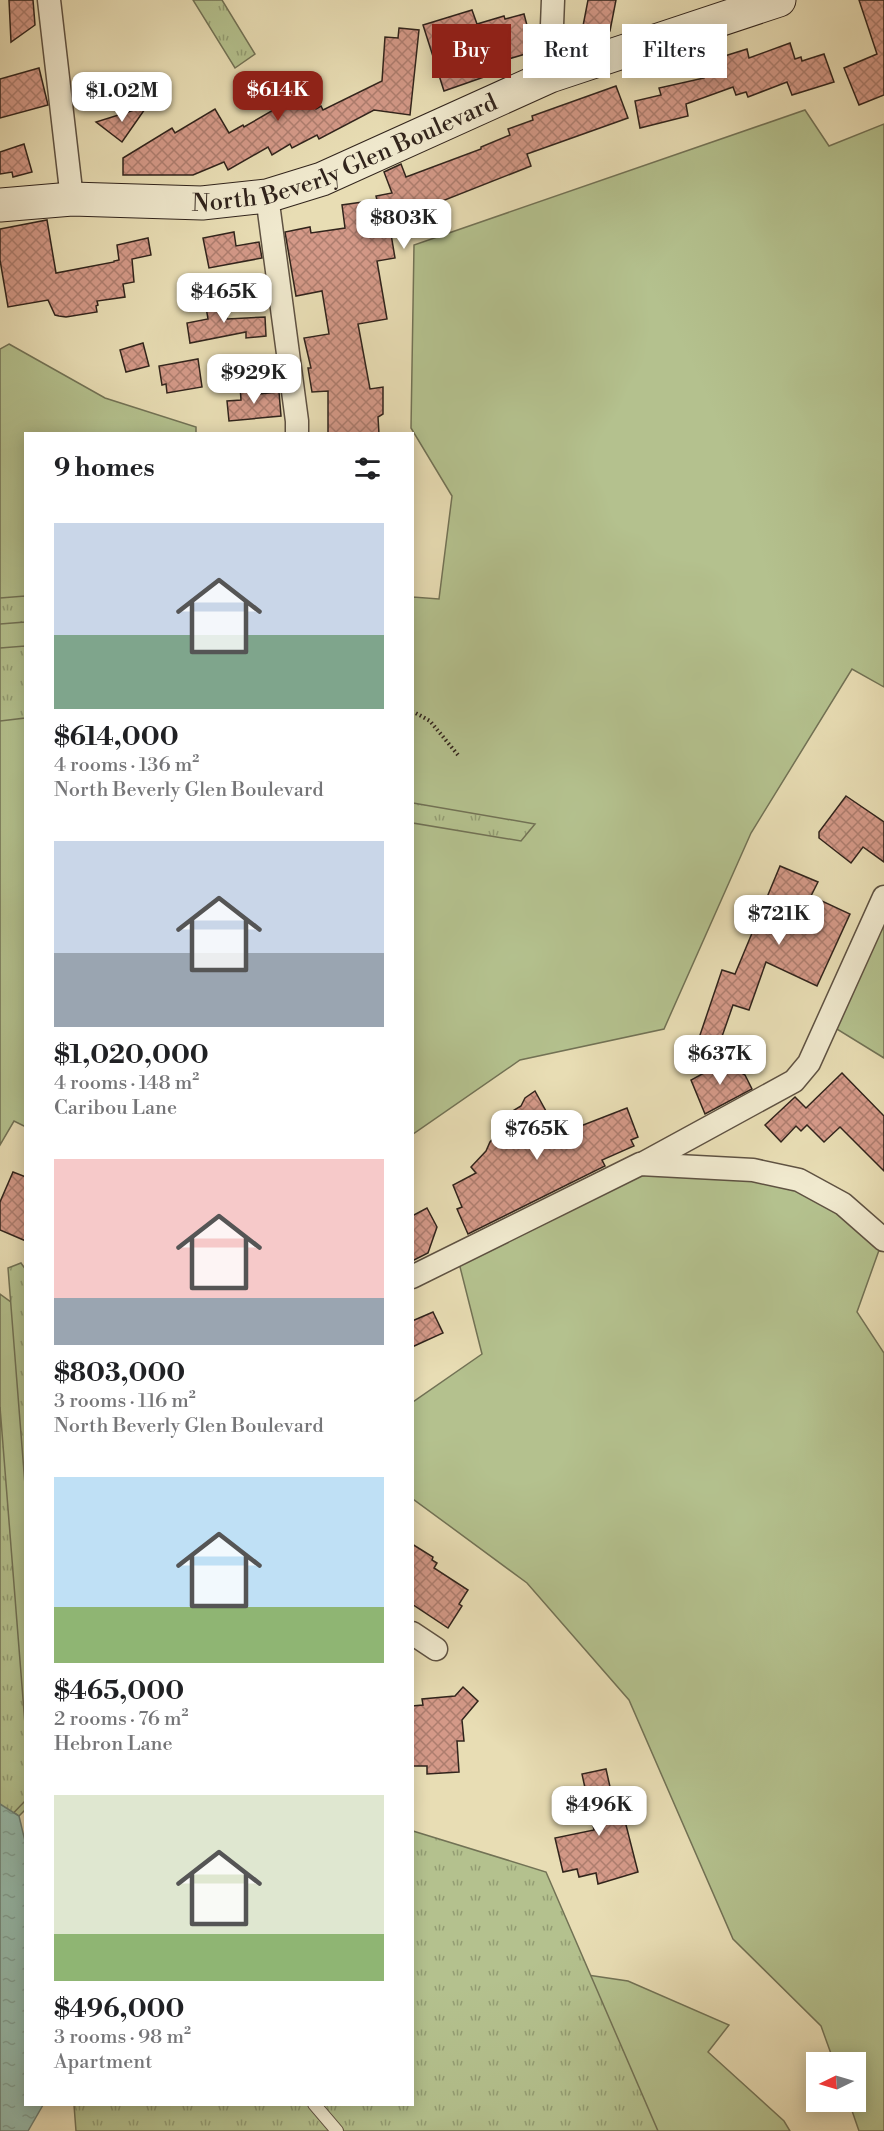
<!DOCTYPE html>
<meta charset="utf-8">
<style>
:root{--surface:#fff;--page:#f6f6f6;--text:#202124;--muted:#757577;--accent:#8f2418}
body{margin:0;font-family:"Libre Bodoni",serif;background:var(--page);color:var(--text);height:100vh;display:flex;flex-direction:column;font-size:22px;white-space:nowrap}
*{box-sizing:border-box;margin:0}
p{font-size:20px;color:var(--muted)}
.icon{flex:none;width:33px;height:33px;fill:none;stroke:currentColor;stroke-width:2;stroke-linecap:round;stroke-linejoin:round}
.map{position:relative;flex:1;overflow:hidden}
.panel{position:absolute;left:24px;top:432px;width:390px;height:1674px;display:flex;flex-direction:column;background:var(--surface);border-radius:0px;box-shadow:0 3px 15px #0003}
.panel>*{flex:none}
.guide{position:absolute;left:432px;top:24px;width:362px;height:54px;display:flex;gap:12px}
.needle{width:39px;rotate:265deg}
.controls{position:absolute;left:806px;top:2052px;display:grid;gap:12px}
.controls a{display:grid;place-items:center;width:60px;height:60px;border-radius:0px;background:var(--surface);box-shadow:0 3px 15px #0003;font-size:30px}
.price{position:absolute;translate:-50% -51px;padding:0 14px;border-radius:12px;background:#fff;color:#222;font-size:20px;line-height:39px;filter:drop-shadow(0 2px 3px #0008)}
.price::after{content:'';position:absolute;left:50%;top:36px;width:18px;height:14px;margin-left:-9px;background:inherit;clip-path:polygon(0 0,100% 0,50% 100%)}
.price.selected{background:var(--accent);color:#fff}
ul{padding:0;list-style:none}
li{display:grid;align-content:center;gap:12px;height:318px;padding:0 30px}
li span{display:grid;place-items:center;height:186px;border-radius:0px;color:#555}
li>.icon{margin-inline-start:auto}
span .icon{width:108px;height:108px;fill:#fffc;stroke-width:1}
li b{font-size:26px}
h2{display:flex;justify-content:space-between;align-items:center;height:72px;padding:0 30px;font-size:26px}
.chip{padding:0 21px;border-radius:0px;background:var(--surface);box-shadow:0 3px 15px #0003;font-size:21px;line-height:54px}
.chip.selected{background:var(--accent);color:#fff}
.map>svg:first-child{display:block}
.grass{fill:#b4c18e;stroke:#727255;stroke-width:1.5}
.park{fill:url(#park-tufts);stroke:#727255;stroke-width:1.5}
.water{fill:url(#water-ripples);stroke:#6e7f73;stroke-width:1.5}
.building{fill:url(#building-cross-hatch);stroke:#31241c;stroke-width:1.5}
.lines{fill:none;stroke-linecap:round;stroke-linejoin:round}
.service-casing{stroke:#5f5242;stroke-width:14}
.minor-casing{stroke:#5f5242;stroke-width:25}
.secondary-casing{stroke:#31241c;stroke-width:35}
.path{stroke:#31241c;stroke-width:4;stroke-dasharray:1.5 3;stroke-linecap:butt}
.service{stroke:#f0e9ce;stroke-width:12}
.minor{stroke:#f0e9ce;stroke-width:22}
.secondary{stroke:#f0e9ce;stroke-width:33}
.labels{text-anchor:middle;stroke-width:4.5;stroke-linejoin:round;paint-order:stroke}
.street-label{font-size:24px;fill:#31241c;stroke:#f0e9ce}
</style>
<div class="map">
<svg width="884" height="2131" viewBox="0 0 884 2131">
<defs>
<pattern id="park-tufts" width="24" height="20" patternUnits="userSpaceOnUse" patternTransform="scale(1.5)"><rect width="24" height="20" fill="#b4c18e"/><path d="M3 7l-1-3M5 7V3M7 7l1-3M15 17l-1-3M17 17v-4M19 17l1-3" fill="none" stroke="#939d73"/></pattern>
<pattern id="water-ripples" width="26" height="14" patternUnits="userSpaceOnUse" patternTransform="scale(1.5)"><rect width="26" height="14" fill="#97bcad"/><path d="M2 4q2-2 4 0t4 0M15 11q2-2 4 0t4 0" fill="none" stroke="#83a194"/></pattern>
<pattern id="building-cross-hatch" width="8" height="8" patternUnits="userSpaceOnUse" patternTransform="scale(1.5)"><rect width="8" height="8" fill="#d49988"/><path d="M0 0l8 8M0 8l8-8" fill="none" stroke="#ad7d6e"/></pattern>
</defs>
<rect width="100%" height="100%" fill="#e8ddb4"/>
<filter id="stains"><feTurbulence type="fractalNoise" baseFrequency=".00333" numOctaves="4"/><feColorMatrix values="0 0 0 0 .2 0 0 0 0 .09 0 0 0 0 .02 0 0 0 .5 -.17"/></filter>
<radialGradient id="worn" r=".72"><stop offset=".6" stop-color="#630" stop-opacity="0"/><stop offset="1" stop-color="#630" stop-opacity=".3"/></radialGradient>
<!-- grass -->
<g class="grass">
<path d="M805 110 829 146 884 124V687L852 669 751 833 664 1029 520 1060 413 1134V597L439 599 452 496 411 428 414 245Z"/>
<path d="M9 344 105 398 196 427V433L26 434V1127L14 1121 0 1145V349Z"/>
<path d="M884 897V1058L827 1023Z"/>
<path d="M640 1164 799 1180 883 1239 857 1312 884 1353V2131H859L849 2102H855V2062H834L821 2026 733 1939 629 1700 527 1583 413 1499V1402L482 1354 457 1255Z"/>
<path d="M0 1294 26 1313V1809L19 1816 0 1803Z"/>
<path d="M493 1961 628 1981 729 2025 708 2052 784 2121 790 2131H131L412 2104Z"/>
</g>
<!-- park -->
<g class="park">
<path d="M193 0H222L255 54 235 68Z"/>
<path d="M25 596V622L0 624V598Z"/>
<path d="M25 646V718L0 721V648Z"/>
<path d="M412 803H413L535 824 521 841 413 823Z"/>
<path d="M21 1263 26 1270 25 1485 8 1268Z"/>
<path d="M0 1407 26 1737 25 1801 0 1827Z"/>
<path d="M413 1831 546 1872 658 2131H76L74 2105 412 2104Z"/>
</g>
<!-- water -->
<path class="water" d="M0 1804 19 1816 25 1841 26 2104 43 2105 28 2131H0Z"/>
<!-- building -->
<g class="building">
<path d="M9 0H33L35 25 11 42Z"/>
<path d="M588 0H616L610 31 583 26Z"/>
<path d="M859 0H884V95L859 105 844 68 877 54Z"/>
<path d="M472 10 477 24 504 16 505 19 524 14 533 48 528 49 529 53 481 67 484 77 444 91 423 25Z"/>
<path d="M399 28 419 30 410 115 374 110 319 139 317 135 292 148 290 144 272 155 268 147 228 170 224 162 193 175H123V158L172 128 175 133 215 109 229 133 243 125 244 127 306 91 316 109 321 106 323 110 382 81 385 37 398 38Z"/>
<path d="M790 43 795 59 801 57 802 61 824 54 834 82 792 95 787 82 748 97 746 92 736 95 733 87 686 104 688 116 640 128 635 101 661 95 659 88 704 78 699 64 747 49 749 58Z"/>
<path d="M39 68 48 105 0 118V79Z"/>
<path d="M616 86 628 118 527 154 531 166 389 222 395 258 377 261 387 319 358 324 370 389 383 387V414L378 417 379 434H328V391L312 392 308 368H311L304 338 329 334 322 291 296 296 285 232 310 227 311 233 345 228 342 205 377 200 376 196 392 193 384 172 401 164 406 177 481 149V147L510 135 508 129 533 120 532 116Z"/>
<path d="M147 106 122 142 96 122Z"/>
<path d="M24 144 32 172 13 177 12 172 0 174V152Z"/>
<path d="M47 220 56 273 114 262V261L119 260 117 245 148 238 151 255 132 259 134 282 123 284 125 297 97 301 98 305 96 306 97 312 66 317 59 316 55 315 48 300 8 307 0 260V229Z"/>
<path d="M234 232 236 246 259 242 262 258 209 268 203 238Z"/>
<path d="M223 298 227 319 265 317 266 336 246 338V332L190 343 187 323 208 319 205 301Z"/>
<path d="M143 343 149 366 126 372 120 350Z"/>
<path d="M198 359 202 387 167 393 166 384 162 385 159 366Z"/>
<path d="M258 384 259 394 279 392 281 416 229 421 227 401 241 400 240 386Z"/>
<path d="M846 796 884 822V862L863 847 851 863 819 838V832Z"/>
<path d="M780 866 818 882 811 896 850 914 817 986 766 962 749 1010 733 1005 719 1045 699 1038 722 970 735 974Z"/>
<path d="M724 1062 745 1075 752 1089 705 1114 691 1080Z"/>
<path d="M842 1073 884 1116V1171L840 1127 824 1142 807 1125 801 1131 796 1126 781 1142 765 1125 795 1097 806 1108Z"/>
<path d="M535 1091 557 1131 572 1125 573 1129 627 1108 638 1137 631 1140 634 1146 602 1160 605 1166 468 1234 457 1209 462 1207 453 1185 476 1173 471 1167 486 1151 490 1142 500 1131 499 1129 507 1125 511 1112 521 1106 525 1098Z"/>
<path d="M13 1172 26 1177V1241L0 1230V1202Z"/>
<path d="M427 1208 437 1227 428 1253 412 1261V1216Z"/>
<path d="M433 1312 443 1333 412 1347V1321Z"/>
<path d="M412 1544 433 1557 432 1560 437 1563 434 1568 468 1590 459 1604 462 1606 448 1628 412 1604Z"/>
<path d="M463 1687 478 1701 462 1720 464 1741H457L459 1772 427 1774V1766H412V1706L423 1705 422 1699 455 1696Z"/>
<path d="M606 1769 617 1818 624 1817 638 1872 598 1884 596 1873 579 1877 577 1869 563 1872 555 1838 594 1830 582 1774Z"/>
</g>
<g class="lines">
<defs>
<path id="service" d="M314 2104 337 2131"/>
<g id="minor">
<path d="M49 0 72 199"/>
<path d="M550 76 553 0"/>
<path d="M267 196 297 421V434"/>
<path d="M642 1164 794 1081 809 1063 884 897"/>
<path d="M412 1277 640 1164 753 1170 799 1180 843 1204 884 1240"/>
<path d="M412 1633 436 1649"/>
</g>
<g id="secondary">
<path id="s1" d="M0 205 72 199 202 203 267 196 322 179 550 76 779 0"/>
</g>
</defs>
<!-- service casing -->
<use href="#service" class="service-casing"/>
<!-- minor casing -->
<use href="#minor" class="minor-casing"/>
<!-- secondary casing -->
<use href="#secondary" class="secondary-casing"/>
<!-- path -->
<path class="path" d="M412 711 430 721 458 755"/>
<!-- service -->
<use href="#service" class="service"/>
<!-- minor -->
<use href="#minor" class="minor"/>
<!-- secondary -->
<use href="#secondary" class="secondary"/>
</g>
<g class="labels">
<!-- street labels -->
<g class="street-label">
<text dy="8" stroke="none"><textPath href="#s1" startOffset="354">North Beverly Glen Boulevard</textPath></text>
</g>
</g>
<rect width="100%" height="100%" filter="url(#stains)"/>
<rect width="100%" height="100%" fill="url(#worn)"/>
</svg>
<div class="controls">
<a><svg class="needle" viewBox="-14 -14 28 28"><path d="M0-13l5 13h-10z" fill="#e53935"/><path d="M0 13l5-13h-10z" fill="#757577"/></svg></a>
</div>
<b class="price selected" style="left:278px;top:122px">$614K</b>
<b class="price" style="left:122px;top:123px">$1.02M</b>
<b class="price" style="left:404px;top:250px">$803K</b>
<b class="price" style="left:224px;top:324px">$465K</b>
<b class="price" style="left:254px;top:405px">$929K</b>
<b class="price" style="left:779px;top:946px">$721K</b>
<b class="price" style="left:720px;top:1086px">$637K</b>
<b class="price" style="left:537px;top:1161px">$765K</b>
<b class="price" style="left:599px;top:1837px">$496K</b>
<div class="guide">
<a class="chip selected">Buy</a>
<a class="chip">Rent</a>
<a class="chip">Filters</a>
</div>
<section class="panel">
<h2>9 homes<svg class="icon" aria-label="filters" viewBox="0 0 24 24"><path d="M4 7h16M4 17h16"/><circle cx="9" cy="7" r="2"/><circle cx="15" cy="17" r="2"/></svg></h2>
<ul>
<li><span style="background:linear-gradient(#c9d6e8 60%,#7fa58c 0)"><svg class="icon" aria-label="home" viewBox="0 0 24 24"><path d="M3 11l9-7 9 7M6 9v11h12V9"/></svg></span><div><b>$614,000</b><p>4 rooms · 136 m²</p><p>North Beverly Glen Boulevard</p></div></li>
<li><span style="background:linear-gradient(#c9d6e8 60%,#9aa5b1 0)"><svg class="icon" aria-label="home" viewBox="0 0 24 24"><path d="M3 11l9-7 9 7M6 9v11h12V9"/></svg></span><div><b>$1,020,000</b><p>4 rooms · 148 m²</p><p>Caribou Lane</p></div></li>
<li><span style="background:linear-gradient(#f6c9c9 75%,#9aa5b1 0)"><svg class="icon" aria-label="home" viewBox="0 0 24 24"><path d="M3 11l9-7 9 7M6 9v11h12V9"/></svg></span><div><b>$803,000</b><p>3 rooms · 116 m²</p><p>North Beverly Glen Boulevard</p></div></li>
<li><span style="background:linear-gradient(#bfe0f5 70%,#8fb573 0)"><svg class="icon" aria-label="home" viewBox="0 0 24 24"><path d="M3 11l9-7 9 7M6 9v11h12V9"/></svg></span><div><b>$465,000</b><p>2 rooms · 76 m²</p><p>Hebron Lane</p></div></li>
<li><span style="background:linear-gradient(#dfe7d0 75%,#8fb573 0)"><svg class="icon" aria-label="home" viewBox="0 0 24 24"><path d="M3 11l9-7 9 7M6 9v11h12V9"/></svg></span><div><b>$496,000</b><p>3 rooms · 98 m²</p><p>Apartment</p></div></li>
</ul>
</section>
</div>
